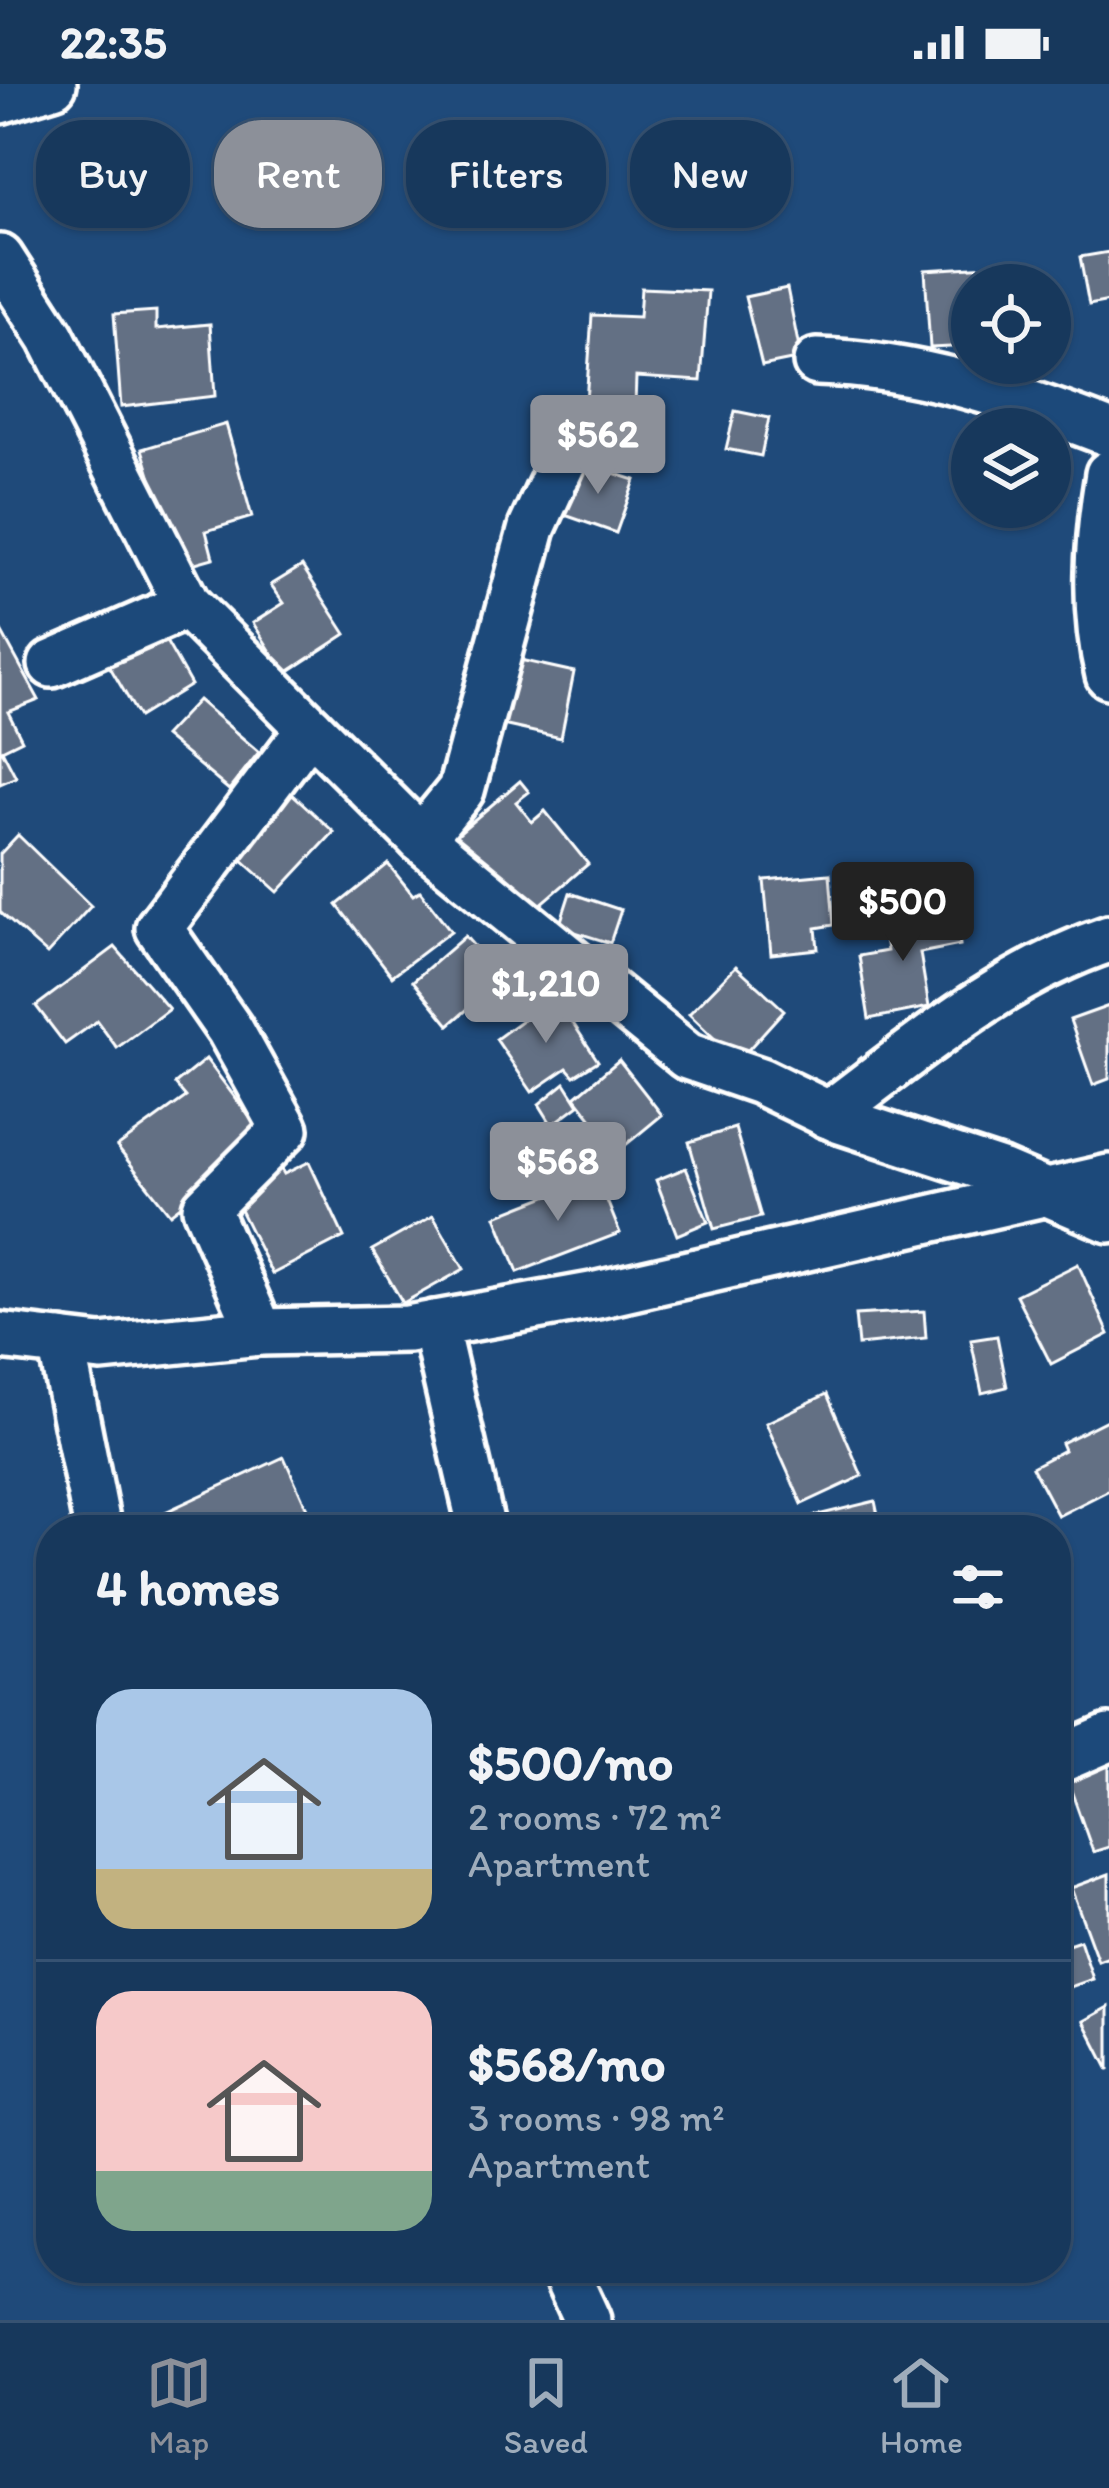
<!DOCTYPE html>
<meta charset="utf-8">
<style>
:root{--surface:#17385c;--page:#244365;--text:#f1f3f6;--muted:#9eacbb;--line:#365272;--accent:#8c9099}
body{margin:0;font-family:Itim,sans-serif;background:var(--page);color:var(--text);height:100vh;display:flex;flex-direction:column;font-size:45px;white-space:nowrap}
*{box-sizing:border-box;margin:0}
p{font-size:39px;color:var(--muted)}
.icon{flex:none;width:66px;height:66px;fill:none;stroke:currentColor;stroke-width:2;stroke-linecap:round;stroke-linejoin:round}
.map{position:relative;flex:1;overflow:hidden}
.sheet{position:absolute;left:36px;top:1431px;width:1035px;height:768px;display:flex;flex-direction:column;background:var(--surface);border-radius:48px;box-shadow:0 3px 9px #0004,0 0 0 3px var(--line)}
.sheet>*{flex:none}
.guide{position:absolute;left:36px;top:36px;width:1038px;height:108px;display:flex;gap:24px}
.controls{position:absolute;left:951px;top:180px;display:grid;gap:24px}
.controls a{display:grid;place-items:center;width:120px;height:120px;border-radius:50%;background:var(--surface);box-shadow:0 3px 9px #0004,0 0 0 3px var(--line);font-size:60px}
.price{position:absolute;translate:-50% -102px;padding:0 27px;border-radius:12px;background:var(--accent);color:#fff;font-size:39px;line-height:78px;filter:drop-shadow(0 3px 6px #0008)}
.price::after{content:'';position:absolute;left:50%;top:72px;width:36px;height:27px;margin-left:-18px;background:inherit;clip-path:polygon(0 0,100% 0,50% 100%)}
.price.selected{background:#222;color:#fff}
ul{padding:0;list-style:none}
li{display:flex;align-items:center;gap:36px;height:300px;padding:0 60px}
li+li{border-top:3px solid var(--line)}
li span{display:grid;place-items:center;flex:none;width:336px;height:240px;border-radius:36px;color:#555}
li>.icon{margin-inline-start:auto}
span .icon{width:144px;height:144px;fill:#fffc;stroke-width:1}
li b{font-size:51px}
h2{display:flex;justify-content:space-between;align-items:center;height:144px;padding:0 60px;font-size:51px}
.chip{padding:0 42px;border-radius:48px;background:var(--surface);box-shadow:0 3px 9px #0004,0 0 0 3px var(--line);font-size:42px;line-height:108px}
.chip.selected{background:var(--accent);color:#fff}
.status{display:flex;justify-content:space-between;align-items:center;height:84px;padding:0 60px;background:var(--surface);direction:ltr}
.status svg{height:33px;fill:currentColor}
.dock{display:flex;justify-content:space-around;align-items:center;height:168px;border-top:3px solid var(--line);background:var(--surface);font-size:33px;color:var(--muted)}
.dock a{display:grid;justify-items:center;gap:6px}
.dock .selected{color:var(--accent)}
.map>svg:first-child{display:block}
.building{fill:#646f84;stroke:#fff;stroke-width:3}
.lines{fill:none;stroke-linecap:round;stroke-linejoin:round}
.minor-casing{stroke:#fff;stroke-width:54}
.minor{stroke:#1f4a7a;stroke-width:45}
</style>
<div class="status"><b>22:35</b><svg viewBox="0 0 49 12"><path d="M0 12V9h3v3zM5 12V6h3v6zM10 12V3h3v9zM15 12V0h3v12zM26 1h20v11H26zM47 4h2v5h-2z"/></svg></div>
<div class="map">
<svg width="1109" height="2236" viewBox="0 0 1109 2236">
<rect width="100%" height="100%" fill="#1f4a7a"/>
<filter id="ink" filterUnits="userSpaceOnUse"><feTurbulence type="fractalNoise" baseFrequency=".00833" numOctaves="2"/><feDisplacementMap in="SourceGraphic" scale="24" xChannelSelector="R" yChannelSelector="G"/><feConvolveMatrix kernelMatrix="1 2 1 2 8 2 1 2 1" color-interpolation-filters="sRGB"/></filter>
<g filter="url(#ink)">
<!-- building -->
<g class="building">
<path d="M1109 168V217L1089 221 1080 173Z"/>
<path d="M988 182 990 201H972V262L930 264 925 186Z"/>
<path d="M641 204 708 207 701 297 636 293 635 322 586 318 592 231 639 233Z"/>
<path d="M787 204 801 274 762 282 745 213Z"/>
<path d="M156 227V245L210 240 215 312 121 323 114 230Z"/>
<path d="M735 327 769 334 761 372 726 365Z"/>
<path d="M226 340 252 433 206 447 213 474 178 484 142 365Z"/>
<path d="M579 378 635 396 616 449 562 430Z"/>
<path d="M302 482 346 550 285 590 253 539 284 519 271 501Z"/>
<path d="M0 545 39 616 8 628 22 656 2 666 16 693 0 700Z"/>
<path d="M159 545 191 601 139 633 107 578Z"/>
<path d="M511 574 574 588 561 654 498 640Z"/>
<path d="M198 616 259 668 229 706 164 652Z"/>
<path d="M520 697 529 708 516 718 532 738 545 727 588 780 525 834 455 752Z"/>
<path d="M288 706 334 748 278 808 231 766Z"/>
<path d="M18 751 91 822 47 870 0 828V770Z"/>
<path d="M388 780 413 811 420 807 451 847 392 892 337 821Z"/>
<path d="M830 790 834 841 816 844 818 865 771 870 764 796Z"/>
<path d="M570 809 621 826 610 859 559 843Z"/>
<path d="M923 827 929 843 957 837 960 861 920 869 929 923 869 935 859 872 887 867 882 832Z"/>
<path d="M465 852 503 895 449 941 413 897Z"/>
<path d="M115 863 169 925 117 964 97 937 65 960 36 922Z"/>
<path d="M736 882 784 926 738 977 689 930Z"/>
<path d="M555 912 598 977 574 992 567 984 532 1008 496 955Z"/>
<path d="M1109 922V995L1093 1001 1070 936Z"/>
<path d="M206 975 267 1056 170 1130 117 1063 186 1013 175 1000Z"/>
<path d="M619 976 662 1031 610 1074 584 1043 593 1036 575 1013Z"/>
<path d="M565 999 579 1021 552 1041 539 1020Z"/>
<path d="M735 1044 761 1133 714 1145 689 1058Z"/>
<path d="M309 1078 344 1153 272 1190 231 1108 280 1083 284 1090Z"/>
<path d="M686 1084 708 1138 677 1151 656 1096Z"/>
<path d="M597 1092 620 1149 518 1188 496 1132Z"/>
<path d="M433 1132 464 1185 403 1219 372 1166Z"/>
<path d="M1078 1180 1109 1250 1051 1280 1016 1211Z"/>
<path d="M924 1227 926 1254 858 1261 855 1231Z"/>
<path d="M997 1252 1007 1303 982 1309 971 1256Z"/>
<path d="M827 1310 862 1392 802 1420 766 1339Z"/>
<path d="M1109 1335V1406L1058 1432 1032 1383 1064 1366 1061 1359Z"/>
<path d="M284 1373 309 1429 285 1441 287 1446H153L148 1436Z"/>
<path d="M875 1417 881 1446H808L805 1434Z"/>
<path d="M1109 1680V1763L1093 1768 1067 1695Z"/>
<path d="M1109 1790V1873L1098 1877 1071 1804Z"/>
<path d="M1080 1856 1093 1895 1056 1908V1864Z"/>
<path d="M1109 1923V1986L1084 1937Z"/>
</g>
<g class="lines">
<defs>
<g id="minor">
<path d="M0 16 53 0"/>
<path d="M0 174 51 253 187 521 421 755 687 972 760 997 840 1036 1001 1089 1109 1135"/>
<path d="M817 278C916 280 1016 313 1109 349"/>
<path d="M1109 390C1098 456 1093 526 1109 591"/>
<path d="M52 580 187 521"/>
<path d="M421 755 461 706 532 444 578 344"/>
<path d="M828 1031C916 965 1004 890 1109 855"/>
<path d="M434 1240 482 1446"/>
<path d="M260 1248 206 1124 285 1045 230 946 159 844 310 644"/>
<path d="M0 1252 101 1264 260 1248 408 1245 597 1211 1109 1094"/>
<path d="M61 1259 98 1446"/>
<path d="M1056 1677 1109 1654"/>
<path d="M563 2184 587 2236"/>
</g>
</defs>
<!-- minor casing -->
<use href="#minor" class="minor-casing"/>
<!-- minor -->
<use href="#minor" class="minor"/>
</g>
</g>
</svg>
<div class="controls">
<a><svg class="icon" aria-label="locate" viewBox="0 0 24 24"><circle cx="12" cy="12" r="6"/><path d="M12 2v4M12 18v4M2 12h4M18 12h4"/></svg></a>
<a><svg class="icon" aria-label="layers" viewBox="0 0 24 24"><path d="M12 4l9 5-9 5-9-5zM3 14l9 5 9-5"/></svg></a>
</div>
<b class="price" style="left:598px;top:413px">$562</b>
<b class="price selected" style="left:903px;top:880px">$500</b>
<b class="price" style="left:546px;top:962px">$1,210</b>
<b class="price" style="left:558px;top:1140px">$568</b>
<div class="guide">
<a class="chip">Buy</a>
<a class="chip selected">Rent</a>
<a class="chip">Filters</a>
<a class="chip">New</a>
</div>
<section class="sheet">
<h2>4 homes<svg class="icon" aria-label="filters" viewBox="0 0 24 24"><path d="M4 7h16M4 17h16"/><circle cx="9" cy="7" r="2"/><circle cx="15" cy="17" r="2"/></svg></h2>
<ul>
<li><span style="background:linear-gradient(#a9c7e8 75%,#c2b280 0)"><svg class="icon" aria-label="home" viewBox="0 0 24 24"><path d="M3 11l9-7 9 7M6 9v11h12V9"/></svg></span><div><b>$500/mo</b><p>2 rooms · 72 m²</p><p>Apartment</p></div></li>
<li><span style="background:linear-gradient(#f6c9c9 75%,#7fa58c 0)"><svg class="icon" aria-label="home" viewBox="0 0 24 24"><path d="M3 11l9-7 9 7M6 9v11h12V9"/></svg></span><div><b>$568/mo</b><p>3 rooms · 98 m²</p><p>Apartment</p></div></li>
</ul>
</section>
</div>
<nav class="dock">
<a class="selected"><svg class="icon" aria-label="map" viewBox="0 0 24 24"><path d="M3 6l6-2 6 2 6-2v14l-6 2-6-2-6 2zM9 4v14M15 6v14"/></svg>Map</a>
<a><svg class="icon" aria-label="saved" viewBox="0 0 24 24"><path d="M7 4h10v16l-5-4-5 4z"/></svg>Saved</a>
<a><svg class="icon" aria-label="home" viewBox="0 0 24 24"><path d="M3 11l9-7 9 7M6 9v11h12V9"/></svg>Home</a>
</nav>
